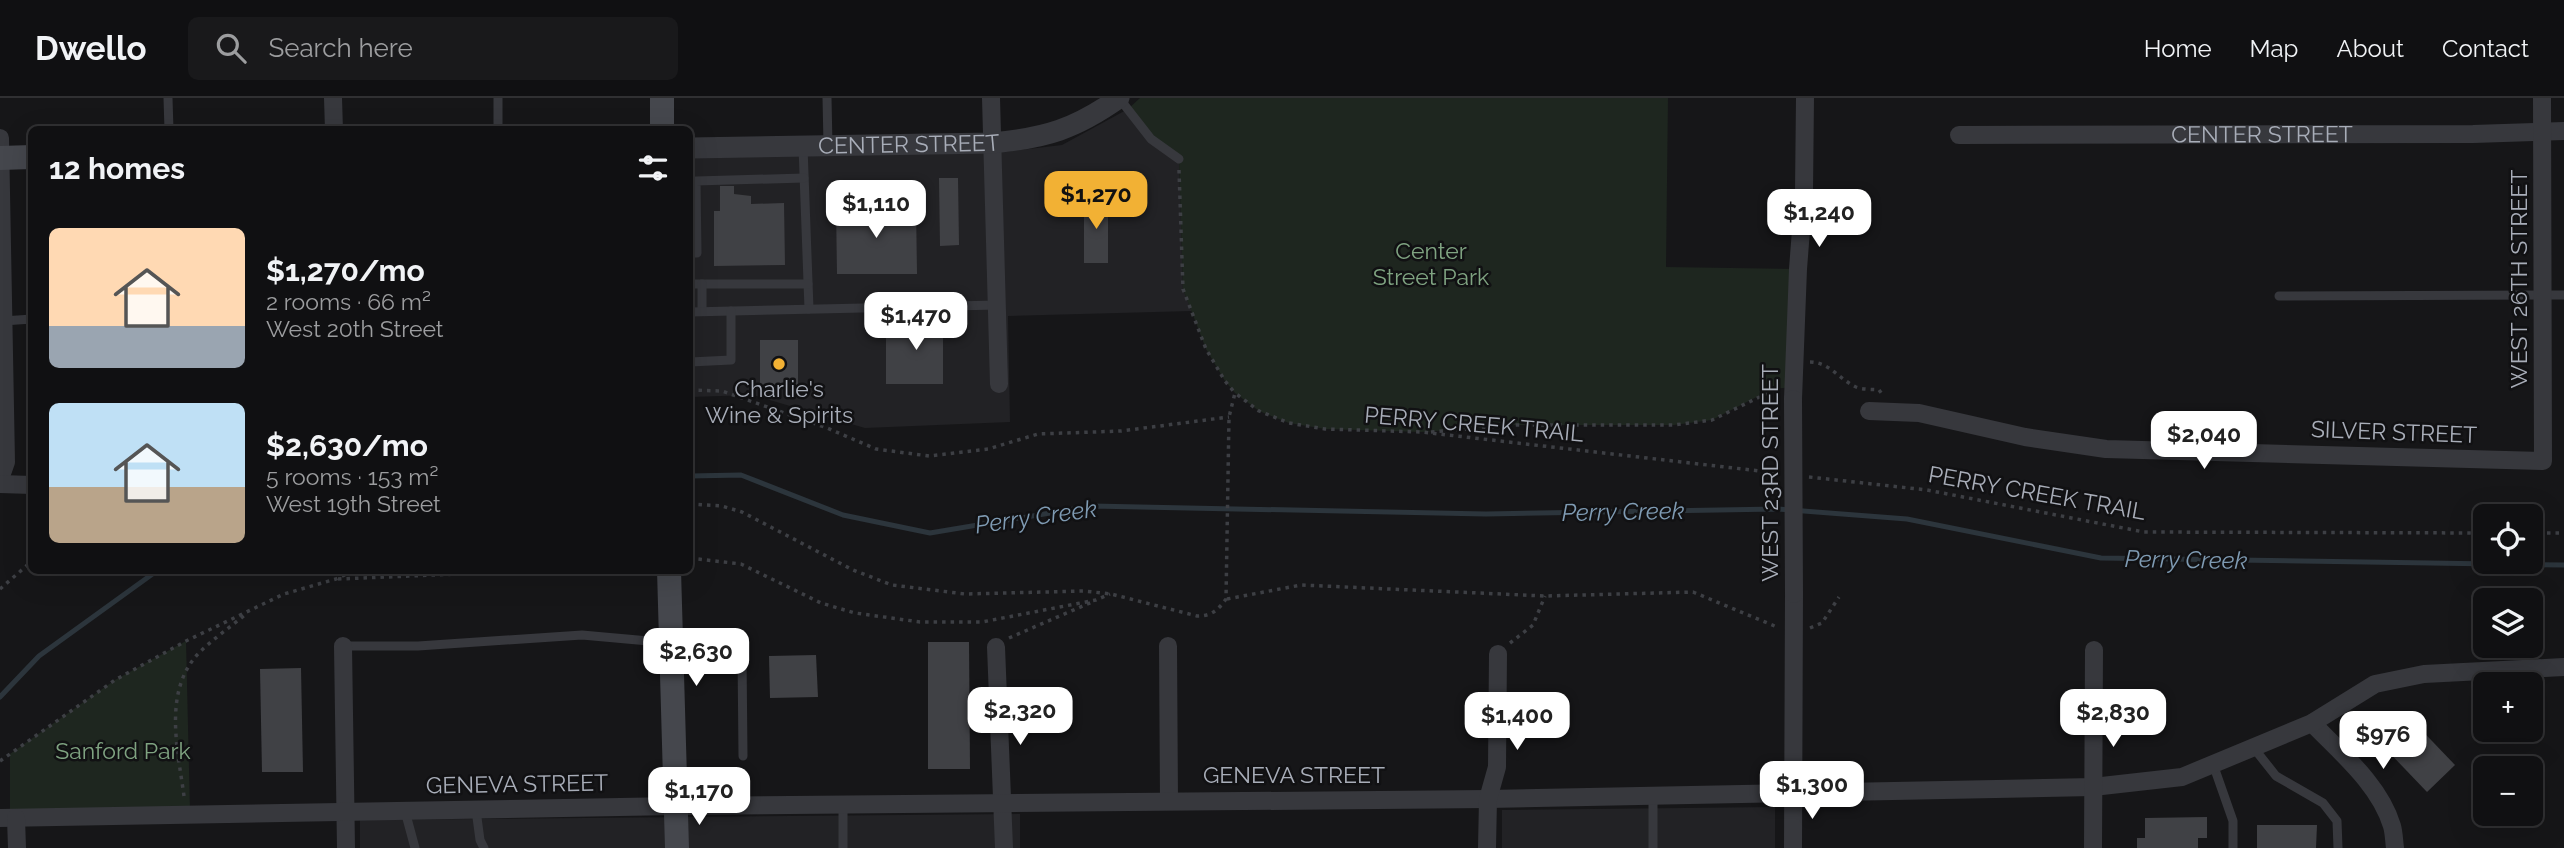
<!DOCTYPE html>
<meta charset="utf-8">
<style>
:root{--surface:#101012;--page:#19191b;--text:#f1f3f6;--muted:#9c9d9f;--line:#303032;--accent:#f2b134}
body{margin:0;font-family:Raleway,sans-serif;background:var(--page);color:var(--text);height:100vh;display:flex;flex-direction:column;font-size:26px;white-space:nowrap}
*{box-sizing:border-box;margin:0}
p{font-size:23px;color:var(--muted)}
.icon{flex:none;width:38px;height:38px;fill:none;stroke:currentColor;stroke-width:2;stroke-linecap:round;stroke-linejoin:round}
.map{position:relative;flex:1;overflow:hidden}
.sheet{position:absolute;left:28px;top:28px;width:665px;height:448px;display:flex;flex-direction:column;background:var(--surface);border-radius:10px;box-shadow:0 7px 28px #0002,0 0 0 2px var(--line)}
.sheet>*{flex:none}
.fabs{position:absolute;left:2473px;top:406px;display:grid;gap:14px}
.fabs a{display:grid;place-items:center;width:70px;height:70px;border-radius:10px;background:var(--surface);box-shadow:0 7px 28px #0002,0 0 0 2px var(--line);font-size:35px}
.price{position:absolute;translate:-50% -60px;padding:0 16px;border-radius:14px;background:#fff;color:#222;font-size:23px;line-height:46px;filter:drop-shadow(0 2px 4px #0008)}
.price::after{content:'';position:absolute;left:50%;top:42px;width:21px;height:16px;margin-left:-10px;background:inherit;clip-path:polygon(0 0,100% 0,50% 100%)}
.price.active{background:var(--accent);color:#111}
ul{padding:0;list-style:none}
li{display:flex;align-items:center;gap:21px;height:175px;padding:0 21px}
li span{display:grid;place-items:center;flex:none;width:196px;height:140px;border-radius:10px;color:#555}
li>.icon{margin-inline-start:auto}
span .icon{width:84px;height:84px;fill:#fffc;stroke-width:1}
li b{font-size:30px}
h2{display:flex;justify-content:space-between;align-items:center;height:84px;padding:0 21px;font-size:30px}
header{display:flex;align-items:center;gap:42px;box-sizing:border-box;height:98px;padding:0 35px;background:var(--surface);border-bottom:2px solid var(--line)}
header strong{font-size:33px}
nav{display:flex;gap:38px;margin-inline-start:auto;font-size:24px}
.search{width:490px;height:63px;background:var(--page);display:flex;align-items:center;gap:18px;box-sizing:border-box;padding:0 24px;border-radius:10px;color:var(--muted);font-size:26px}
.map>svg:first-child{display:block}
.built{fill:#222225}
.green{fill:#1e261f}
.lines{fill:none;stroke-linecap:round;stroke-linejoin:round}
.stream{stroke:#2c353c;stroke-width:5}
.building{fill:#404145}
.path{stroke:#3d3f44;stroke-width:3.5;stroke-dasharray:3.5 5;stroke-linecap:butt}
.service{stroke:#37383d;stroke-width:9}
.minor{stroke:#37383d;stroke-width:18}
.tertiary{stroke:#37383d;stroke-width:21}
.secondary{stroke:#45474d;stroke-width:24}
.minor-bridge{stroke:#37383d;stroke-width:18}
.poi-dot{fill:#f2b134;stroke:#111113;stroke-width:2.5}
.labels{text-anchor:middle;stroke-width:5;stroke-linejoin:round;paint-order:stroke}
.street-label{font-size:23px;fill:#a8adb8;stroke:#111113}
.park-label{font-size:23px;fill:#7fa381;stroke:#111113}
.poi-label{font-size:23px;fill:#a8adb8;stroke:#111113}
.water-label{font-size:24px;font-style:italic;fill:#7f9bb3;stroke:#111113}
</style>
<header>
<strong>Dwello</strong>
<div class="search"><svg class="icon" aria-label="search" viewBox="0 0 24 24"><circle cx="10" cy="10" r="6"/><path d="M15 15l6 6"/></svg>Search here</div>
<nav><a>Home</a><a>Map</a><a>About</a><a>Contact</a></nav>
</header>
<div class="map">
<svg width="2564" height="750" viewBox="0 0 2564 750">
<rect width="100%" height="100%" fill="#161618"/>
<!-- built -->
<g class="built">
<path d="M1128 11 1179 61 1183 191 1192 213 1008 218 1010 324 865 330 753 297 690 299V43L1004 54 1062 47Z"/>
<path d="M1775 709V750H1502V712Z"/>
<path d="M1020 716V750H360V722Z"/>
</g>
<!-- green -->
<g class="green">
<path d="M1140 0H1668L1666 169 1798 171 1793 289 1772 291 1712 322 1674 327H1516L1422 334 1325 331 1289 325 1259 313 1235 295 1225 283 1206 251 1183 191 1179 61 1151 41 1128 11Z"/>
<path d="M186 543 190 713 10 718V656L115 582Z"/>
</g>
<g class="lines">
<!-- stream -->
<g class="stream">
<path d="M690 378 741 377 843 417 930 435 1092 408 1486 416 1777 411 1907 421 2101 460 2564 467"/>
<path d="M0 599 39 558 158 472"/>
</g>
</g>
<!-- building -->
<g class="building">
<path d="M939 80H958L959 147 940 148Z"/>
<path d="M720 88H734V96L751 98V106L784 105 785 167 714 168V113H720Z"/>
<rect x="1084" y="101" width="24" height="64"/>
<path d="M836 108H916L917 176H837Z"/>
<path d="M913 216H943V286H886V232H913Z"/>
<rect x="760" y="242" width="38" height="47"/>
<path d="M928 544H969L970 671H928Z"/>
<path d="M816 557 818 599 770 600 769 558Z"/>
<path d="M301 570 303 674H262L260 571Z"/>
<path d="M2410 620 2455 667 2427 694 2382 647Z"/>
<path d="M2207 719V740H2198V750H2137V740H2145V720Z"/>
<path d="M2257 727H2317L2316 750H2257Z"/>
</g>
<g class="lines">
<!-- path -->
<g class="path">
<path d="M1179 72 1183 191 1206 251 1225 283 1235 295"/>
<path d="M1810 264C1829 264 1839 281 1856 289 1863 292 1872 291 1879 292L1882 296"/>
<path d="M690 292 722 293 827 330 876 351 929 358 988 351 1038 336 1121 333 1229 319"/>
<path d="M1431 334 1516 327H1674L1712 322 1776 291"/>
<path d="M1809 379 1927 392 2144 434 2485 435"/>
<path d="M690 406 722 408 742 414 853 472 892 487 965 496 1084 493 1111 496 1197 518C1212 518 1218 512 1226 501L1229 319 1235 295 1259 313 1289 325 1325 331 1422 334 1777 375"/>
<path d="M2530 435H2564"/>
<path d="M690 460 741 466 821 505 855 515 920 524H982L1096 502 1110 496"/>
<path d="M338 481 506 474H649"/>
<path d="M0 491 32 463"/>
<path d="M1227 501 1301 487 1545 498 1693 494 1777 529"/>
<path d="M1810 530 1822 525 1839 499"/>
<path d="M1009 540 1092 504"/>
<path d="M1510 545 1533 527 1545 498"/>
<path d="M0 663 115 582 186 543 284 496 336 481 355 472"/>
<path d="M184 698C178 653 163 595 197 557 211 542 231 529 247 515"/>
</g>
<!-- service -->
<g class="service">
<path d="M168 0 169 32"/>
<path d="M498 0V32"/>
<path d="M827 0 828 47"/>
<path d="M1119 0 1151 41 1179 61"/>
<path d="M803 49 809 211"/>
<path d="M690 155H697L696 83 804 80"/>
<path d="M690 186H808"/>
<path d="M702 186V213"/>
<path d="M2279 198 2564 197"/>
<path d="M690 214 998 207"/>
<path d="M3 223 32 221"/>
<path d="M690 264 731 262V213"/>
<path d="M343 548H418L582 537 671 545 742 556 743 658"/>
<path d="M2253 649 2276 678 2323 705 2337 723 2338 750"/>
<path d="M2213 666 2233 723V750"/>
<path d="M843 706V750"/>
<path d="M476 712 480 742 484 750"/>
<path d="M405 713 415 750"/>
<path d="M1653 750V696"/>
</g>
<!-- minor -->
<g class="minor">
<path d="M333 0 334 32"/>
<path d="M991 0 999 286"/>
<path id="s1" d="M1959 37 2473 36 2564 33"/>
<path d="M0 40 6 364 0 381"/>
<path d="M1793 301 1798 171 1804 93 1805 0"/>
<path d="M1869 313 1919 315 2025 339 2106 351 2543 363 2542 0"/>
<path d="M0 386 32 387"/>
<path d="M343 548 346 750"/>
<path d="M1168 548 1169 703"/>
<path d="M996 549 1004 750"/>
<path d="M2312 625C2340 654 2380 687 2392 728 2394 735 2394 743 2395 750"/>
<path d="M0 720 676 708 1488 701 2093 689 2182 679 2312 625 2375 586 2424 576 2564 569"/>
<path d="M16 720 17 750"/>
<path d="M1487 750 1488 701 1497 669 1498 556"/>
<path d="M1793 750 1794 496"/>
<path d="M2093 750 2094 552"/>
</g>
<!-- tertiary -->
<path class="tertiary" id="s2" d="M690 50 992 45C1046 40 1075 31 1119 0"/>
<!-- secondary -->
<g class="secondary">
<path d="M662 0V32"/>
<path d="M0 60 32 59"/>
<path d="M669 472 677 750"/>
</g>
<!-- minor-bridge -->
<path class="minor-bridge" d="M1793 301 1794 496"/>
</g>
<!-- markers -->
<circle class="poi-dot" cx="779" cy="266" r="7"/>
<g class="labels">
<!-- street labels -->
<g class="street-label">
<text dy="8" stroke="none"><textPath href="#s1" startOffset="303">CENTER STREET</textPath></text>
<text dy="8" stroke="none"><textPath href="#s2" startOffset="219">CENTER STREET</textPath></text>
<text transform="translate(2519 181) rotate(-90)" y="8">WEST 26TH STREET</text>
<text transform="translate(1474 326) rotate(5)" y="8">PERRY CREEK TRAIL</text>
<text transform="translate(2394 334) rotate(2)" y="8">SILVER STREET</text>
<text transform="translate(1770 375) rotate(-90)" y="8">WEST 23RD STREET</text>
<text transform="translate(2037 395) rotate(10)" y="8">PERRY CREEK TRAIL</text>
<text x="1294" y="685">GENEVA STREET</text>
<text transform="translate(517 686) rotate(-1)" y="8">GENEVA STREET</text>
</g>
<!-- park labels -->
<g class="park-label">
<text x="1431" y="161">Center<tspan x="1431" dy="26">Street Park</tspan></text>
<text x="123" y="661">Sanford Park</text>
</g>
<!-- poi labels -->
<g class="poi-label">
<text x="779" y="299">Charlie's<tspan x="779" dy="26">Wine &amp; Spirits</tspan></text>
</g>
<!-- water labels -->
<g class="water-label">
<text transform="translate(1623 414) rotate(-1)" y="8">Perry Creek</text>
<text transform="translate(1036 419) rotate(-8)" y="8">Perry Creek</text>
<text transform="translate(2186 462) rotate(1)" y="8">Perry Creek</text>
</g>
</g>
</svg>
<div class="fabs">
<a><svg class="icon" aria-label="locate" viewBox="0 0 24 24"><circle cx="12" cy="12" r="6"/><path d="M12 2v4M12 18v4M2 12h4M18 12h4"/></svg></a>
<a><svg class="icon" aria-label="layers" viewBox="0 0 24 24"><path d="M12 4l9 5-9 5-9-5zM3 14l9 5 9-5"/></svg></a>
<a>+</a>
<a>−</a>
</div>
<b class="price active" style="left:1096px;top:133px">$1,270</b>
<b class="price" style="left:876px;top:142px">$1,110</b>
<b class="price" style="left:1819px;top:151px">$1,240</b>
<b class="price" style="left:916px;top:254px">$1,470</b>
<b class="price" style="left:2204px;top:373px">$2,040</b>
<b class="price" style="left:696px;top:590px">$2,630</b>
<b class="price" style="left:1020px;top:649px">$2,320</b>
<b class="price" style="left:2113px;top:651px">$2,830</b>
<b class="price" style="left:1517px;top:654px">$1,400</b>
<b class="price" style="left:2383px;top:673px">$976</b>
<b class="price" style="left:1812px;top:723px">$1,300</b>
<b class="price" style="left:699px;top:729px">$1,170</b>
<section class="sheet">
<h2>12 homes<svg class="icon" aria-label="filters" viewBox="0 0 24 24"><path d="M4 7h16M4 17h16"/><circle cx="9" cy="7" r="2"/><circle cx="15" cy="17" r="2"/></svg></h2>
<ul>
<li><span style="background:linear-gradient(#ffd9b3 70%,#9aa5b1 0)"><svg class="icon" aria-label="home" viewBox="0 0 24 24"><path d="M3 11l9-7 9 7M6 9v11h12V9"/></svg></span><div><b>$1,270/mo</b><p>2 rooms · 66 m²</p><p>West 20th Street</p></div></li>
<li><span style="background:linear-gradient(#bfe0f5 60%,#b9a48a 0)"><svg class="icon" aria-label="home" viewBox="0 0 24 24"><path d="M3 11l9-7 9 7M6 9v11h12V9"/></svg></span><div><b>$2,630/mo</b><p>5 rooms · 153 m²</p><p>West 19th Street</p></div></li>
</ul>
</section>
</div>
